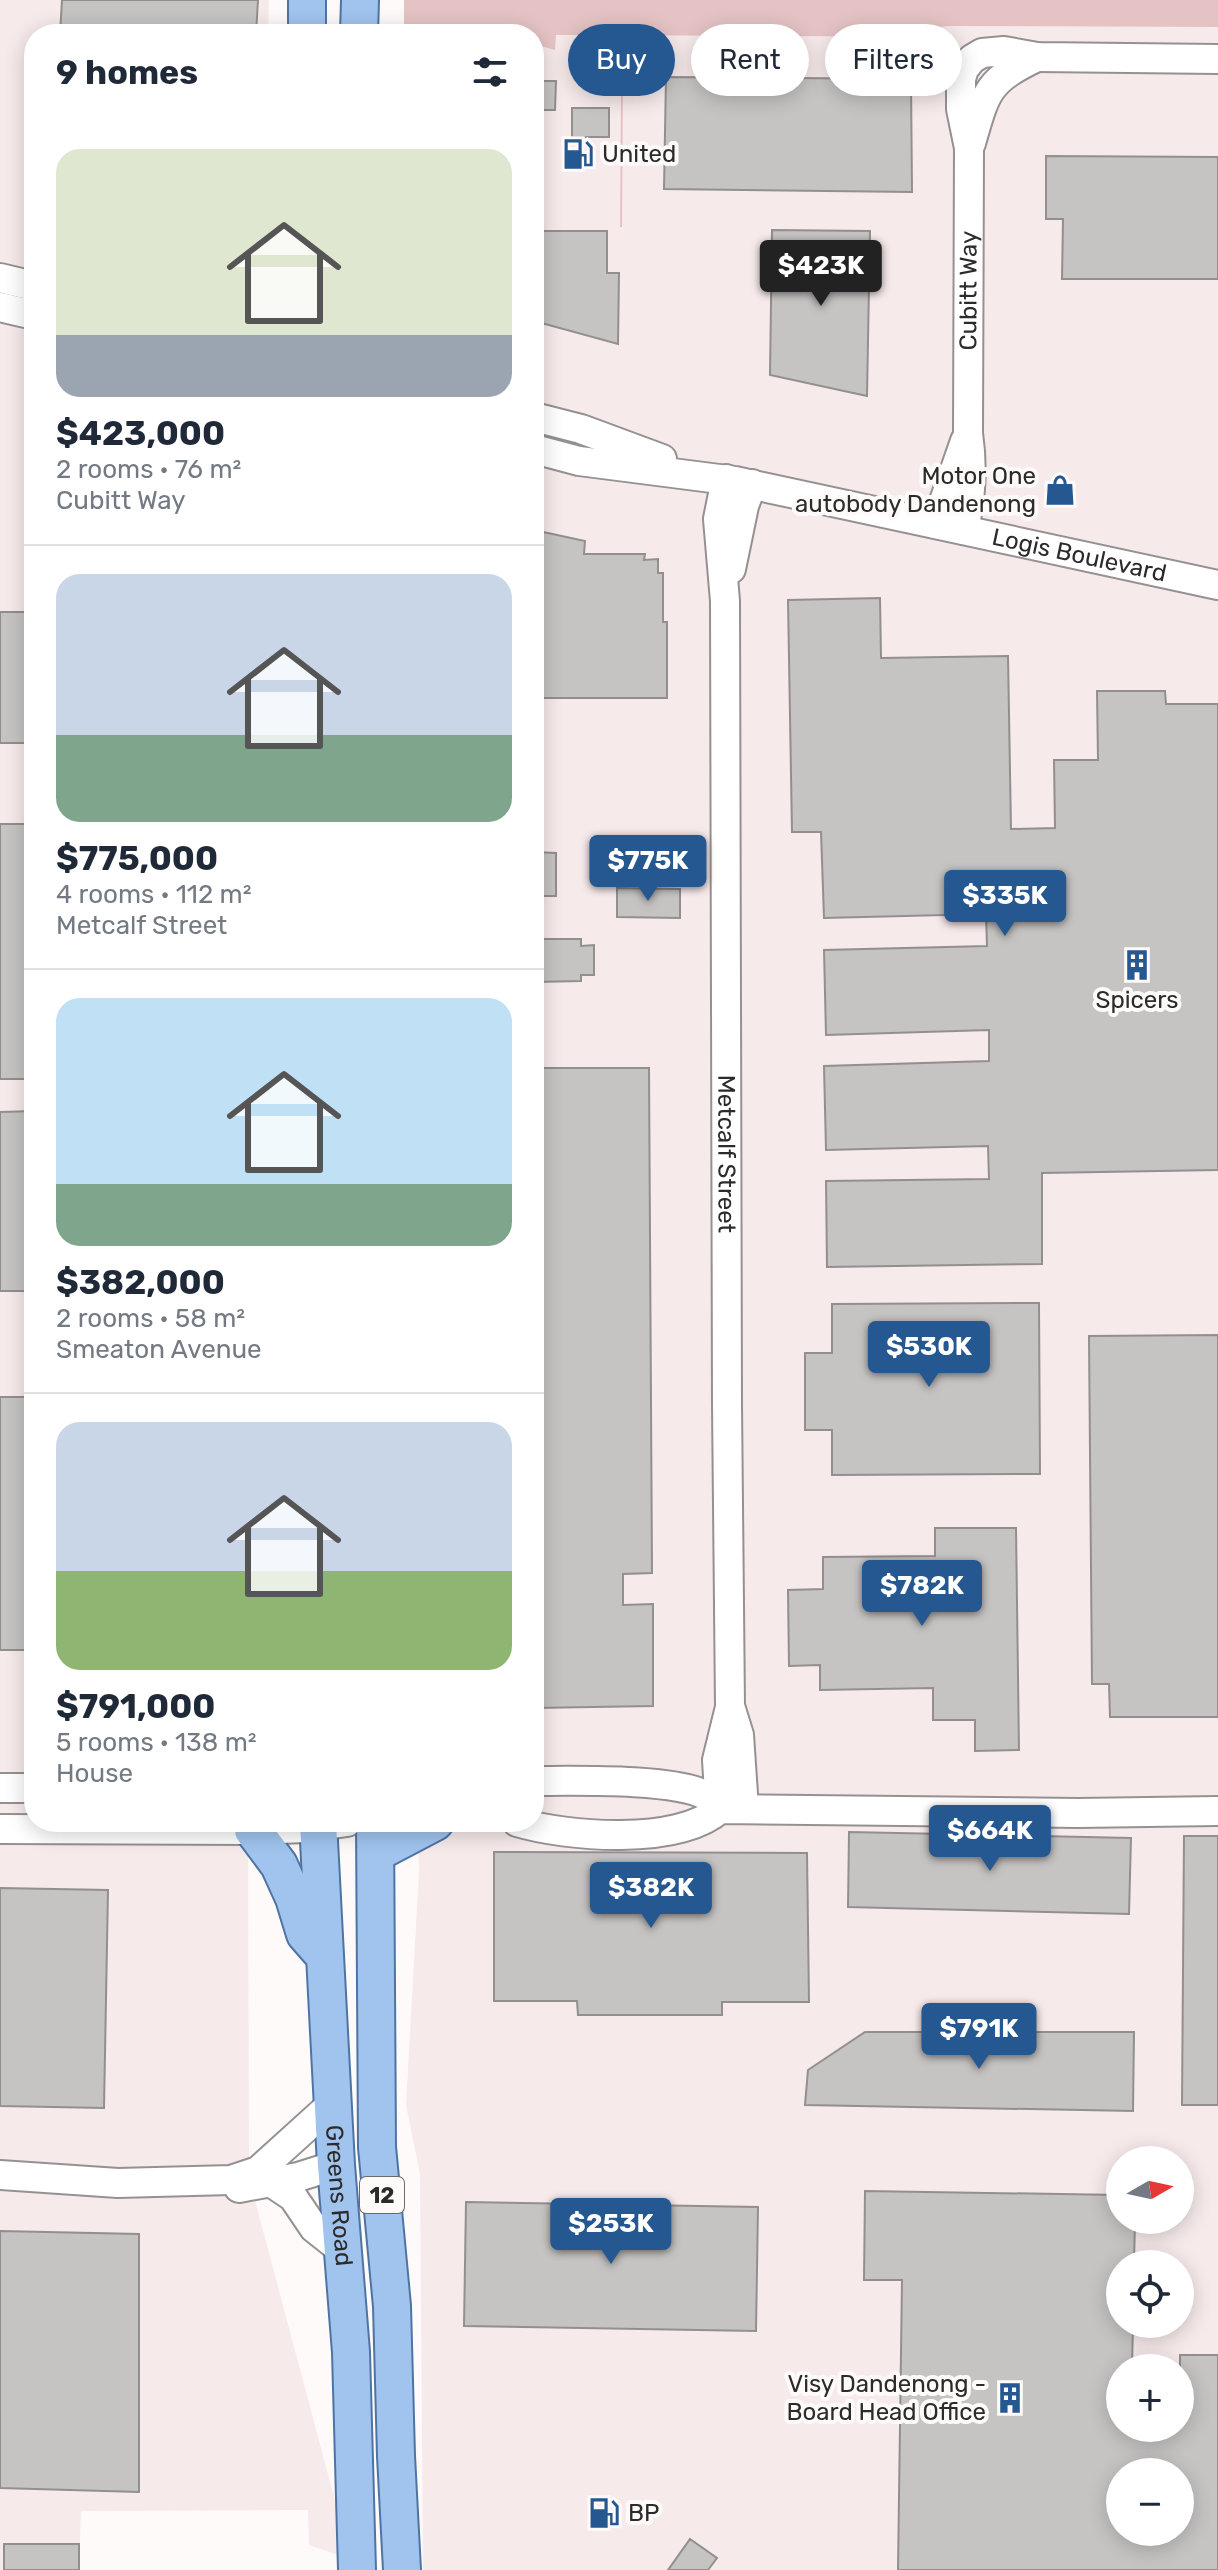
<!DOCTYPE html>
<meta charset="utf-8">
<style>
:root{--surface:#fff;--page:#f6f6f7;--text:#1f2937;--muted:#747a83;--line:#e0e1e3;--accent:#255790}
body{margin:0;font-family:Rubik,sans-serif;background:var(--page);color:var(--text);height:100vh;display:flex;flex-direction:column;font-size:30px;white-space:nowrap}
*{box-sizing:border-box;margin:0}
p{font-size:26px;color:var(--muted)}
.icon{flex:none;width:44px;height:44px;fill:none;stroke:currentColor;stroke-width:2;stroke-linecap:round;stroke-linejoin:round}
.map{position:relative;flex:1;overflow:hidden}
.panel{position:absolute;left:24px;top:24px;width:520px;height:1808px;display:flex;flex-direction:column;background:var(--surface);border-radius:32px;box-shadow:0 4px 20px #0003}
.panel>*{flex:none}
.top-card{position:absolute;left:568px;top:24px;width:530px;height:72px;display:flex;gap:16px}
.needle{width:52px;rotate:81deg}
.tools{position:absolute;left:1106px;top:2146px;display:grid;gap:16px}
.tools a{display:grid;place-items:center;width:88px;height:88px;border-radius:50%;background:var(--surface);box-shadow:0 4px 20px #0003;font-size:40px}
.price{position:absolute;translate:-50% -68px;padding:0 18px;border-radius:8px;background:var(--accent);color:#fff;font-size:26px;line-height:52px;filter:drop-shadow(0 2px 4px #0008)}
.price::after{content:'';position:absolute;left:50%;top:48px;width:24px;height:18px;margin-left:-12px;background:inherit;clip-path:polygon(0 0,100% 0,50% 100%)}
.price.active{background:#222;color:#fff}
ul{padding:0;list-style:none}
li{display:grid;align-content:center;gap:16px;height:424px;padding:0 32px}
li+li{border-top:2px solid var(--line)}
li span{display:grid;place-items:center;height:248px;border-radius:24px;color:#555}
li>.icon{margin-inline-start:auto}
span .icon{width:144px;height:144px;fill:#fffc;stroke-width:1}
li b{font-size:34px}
h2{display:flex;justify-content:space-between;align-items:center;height:96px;padding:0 32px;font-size:34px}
.pill{padding:0 28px;border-radius:36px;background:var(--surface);box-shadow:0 4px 20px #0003;font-size:28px;line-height:72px}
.pill.active{background:var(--accent);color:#fff}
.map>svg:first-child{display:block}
.built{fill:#f7eaeb;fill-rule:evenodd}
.green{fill:#e5c3c4}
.building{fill:#c6c3c3;stroke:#938f8f;stroke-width:2;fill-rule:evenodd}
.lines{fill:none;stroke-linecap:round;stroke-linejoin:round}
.minor-casing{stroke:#959191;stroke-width:32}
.major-casing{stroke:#4e74a3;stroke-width:40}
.minor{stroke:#fff;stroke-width:28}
.major{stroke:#a0c4ee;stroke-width:36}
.labels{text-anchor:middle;stroke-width:8;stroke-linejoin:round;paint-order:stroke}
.shield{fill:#fefafa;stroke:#6b6969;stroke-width:2}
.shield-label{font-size:22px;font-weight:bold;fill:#2c2b2b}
.poi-label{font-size:24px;fill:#2c2b2b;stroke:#fefafa;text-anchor:start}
.street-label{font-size:24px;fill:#2c2b2b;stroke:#fefafa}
</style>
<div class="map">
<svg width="1218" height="2570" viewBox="0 0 1218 2570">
<rect width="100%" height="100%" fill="#fefafa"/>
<!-- built -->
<g class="built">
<path d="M0 0H269L268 34H34V1822H248L249 2160 253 2193 337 2508 338 2555 309 2545 308 2510 81 2511 79 2570H0Z"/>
<path d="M950 26 1218 27V2570H423L420 2174 406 2105 419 1871 417 1822H534V35L925 37 929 28ZM1120 2160H1180V2220H1120ZM1120 2264H1180V2324H1120ZM1120 2368H1180V2428H1120ZM1120 2472H1180V2532H1120Z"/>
</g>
<!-- green -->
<g class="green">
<path d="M404 0H1218V27L950 26 930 28 929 34 926 37 556 35 555 50 534 44V34H404Z"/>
<path d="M632 72 637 75V80L623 81 622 227H620L621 91 619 83 610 73Z"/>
</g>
<!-- building -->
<g class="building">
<path d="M62 0H258L256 34H60Z"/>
<path d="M666 77 911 79 912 192 664 189Z"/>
<path d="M534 81H556L555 110H534Z"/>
<rect x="572" y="108" width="37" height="29"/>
<path d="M1046 156 1218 157V279H1062L1063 219H1046Z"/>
<path d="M772 230 870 231 867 396 770 375Z"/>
<path d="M534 231H607V273H619L618 344 534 321Z"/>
<path d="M534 530 585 541 584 554H645L644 560 658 559V573H663V622H667V698H534Z"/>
<path d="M880 598 881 658 1008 656 1011 829 1055 828 1054 760H1098L1097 691H1165L1166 704H1218V1170L1042 1173V1264L827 1267 826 1181 989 1179 988 1146 826 1150 824 1066 989 1061V1030L826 1035 824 950 987 946 986 914 824 918 821 832H792L788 600Z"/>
<rect x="0" y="612" width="34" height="131"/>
<rect x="0" y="824" width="34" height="255"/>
<path d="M534 852 556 853V896H534Z"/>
<path d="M617 888 680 889V918L617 917Z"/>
<path d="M534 939H581V946L594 945V975H581V981L534 982Z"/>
<path d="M534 1068H649L652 1573 623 1574V1605L653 1604V1706L534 1708Z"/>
<path d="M34 1111V1291H0V1112Z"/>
<path d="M1039 1303 1040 1474 832 1475V1430H805V1353H832V1304Z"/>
<path d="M1218 1335V1717H1110L1109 1684H1092L1089 1336Z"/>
<rect x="0" y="1397" width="34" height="253"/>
<path d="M935 1528H1016L1019 1750 975 1751V1720H933V1688L820 1690V1665L789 1666 788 1590 823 1589V1557L935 1556Z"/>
<path d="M849 1832 1131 1838 1129 1914 848 1907Z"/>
<path d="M1184 1836H1218V2105H1182Z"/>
<path d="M494 1852 807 1853 809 2002H722V2015H578L577 2001H494Z"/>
<path d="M0 1888 108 1890 104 2108 0 2106Z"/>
<path d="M865 2032H1134L1133 2111 805 2105 808 2070Z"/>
<path d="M865 2191 1120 2195V2220H1135L1134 2264H1120V2324H1133L1132 2368H1120V2428H1180V2355H1218V2570H898L902 2280H864ZM1120 2472H1180V2532H1120Z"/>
<path d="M466 2202 758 2207 756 2331 464 2326Z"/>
<path d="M0 2231 139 2234V2492L0 2488Z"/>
<path d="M690 2539 717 2558 708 2570H668Z"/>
<rect x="4" y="2544" width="75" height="26"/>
</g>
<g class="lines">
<defs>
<g id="minor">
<path d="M971 143C986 91 987 81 1037 57"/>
<path d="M0 278 34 286"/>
<path d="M0 307 34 315"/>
<path d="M534 417 581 429 662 459"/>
<path id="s1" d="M534 449 579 461 735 481 1218 585"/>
<path id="s2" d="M726 479 718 519 725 601 727 1404 730 1706 739 1735 744 1809"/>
<path d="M936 524 965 441"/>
<path id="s3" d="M964 530C971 496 973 468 968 433L969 148 961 109V79L964 69 972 59 982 53 1004 51 1037 57 1218 59"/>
<path d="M731 569 744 506 752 484"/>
<path d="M534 1781C572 1781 676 1778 707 1796 711 1799 716 1805 720 1809"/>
<path d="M0 1788H34"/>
<path d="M720 1809 717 1760 730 1707"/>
<path d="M517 1822C567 1837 678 1846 720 1809L1078 1813 1218 1811"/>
<path d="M0 1829 253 1830 305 1828 347 1822"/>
<path d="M0 2175 118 2183 231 2180 258 2171 332 2104"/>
<path d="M272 2183 293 2197 314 2228 343 2251"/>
<path d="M239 2188 298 2177 336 2165"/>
</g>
<g id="major">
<path d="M307 0V34"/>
<path d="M359 34 360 0"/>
<path id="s4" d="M318 1822 336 2165 351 2352 357 2570"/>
<path d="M375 1822 377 2147 392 2306 396 2456 402 2570"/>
<path d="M253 1830 279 1865 294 1898 305 1934 319 1950"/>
<path d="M376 1853 435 1822"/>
</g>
</defs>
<!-- minor casing -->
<use href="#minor" class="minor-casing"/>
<!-- major casing -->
<use href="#major" class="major-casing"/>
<!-- minor -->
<use href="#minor" class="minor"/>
<!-- major -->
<use href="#major" class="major"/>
</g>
<!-- icons -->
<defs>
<symbol id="fuel-bare" viewBox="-9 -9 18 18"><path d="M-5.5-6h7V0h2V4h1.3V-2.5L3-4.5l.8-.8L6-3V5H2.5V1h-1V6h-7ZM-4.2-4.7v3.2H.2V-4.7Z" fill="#255790" stroke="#fefafa" stroke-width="2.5" paint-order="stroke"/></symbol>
<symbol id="shop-bare" viewBox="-9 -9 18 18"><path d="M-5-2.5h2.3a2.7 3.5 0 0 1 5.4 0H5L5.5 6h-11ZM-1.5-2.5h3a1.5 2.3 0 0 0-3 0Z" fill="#255790" stroke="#fefafa" stroke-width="2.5" paint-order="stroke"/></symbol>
<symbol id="building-bare" viewBox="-9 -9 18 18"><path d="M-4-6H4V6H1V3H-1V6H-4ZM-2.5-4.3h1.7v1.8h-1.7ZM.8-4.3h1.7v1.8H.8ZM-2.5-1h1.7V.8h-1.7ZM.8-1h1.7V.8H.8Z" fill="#255790" stroke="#fefafa" stroke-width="2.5" paint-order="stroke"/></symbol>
</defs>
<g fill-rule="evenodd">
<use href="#fuel-bare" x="556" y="132" width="44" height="44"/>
<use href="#shop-bare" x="1038" y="468" width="44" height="44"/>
<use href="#building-bare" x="1115" y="943" width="44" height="44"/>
<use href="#building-bare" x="988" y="2376" width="44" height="44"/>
<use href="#fuel-bare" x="582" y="2491" width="44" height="44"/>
</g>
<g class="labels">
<!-- shield labels -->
<rect class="shield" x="360" y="2177" width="44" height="36" rx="6"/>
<g class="shield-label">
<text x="382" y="2203">12</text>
</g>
<!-- poi labels -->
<g class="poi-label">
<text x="602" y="162">United</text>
<text x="1036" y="484" text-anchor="end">Motor One<tspan x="1036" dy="28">autobody Dandenong</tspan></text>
<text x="1137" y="1008" text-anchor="middle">Spicers</text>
<text x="986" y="2392" text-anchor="end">Visy Dandenong -<tspan x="986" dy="28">Board Head Office</tspan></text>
<text x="628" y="2521">BP</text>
</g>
<!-- street labels -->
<g class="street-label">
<text dy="8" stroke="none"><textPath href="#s3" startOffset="240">Cubitt Way</textPath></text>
<text dy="8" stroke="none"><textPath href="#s1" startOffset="556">Logis Boulevard</textPath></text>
<text dy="8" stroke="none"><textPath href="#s2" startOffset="676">Metcalf Street</textPath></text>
<text dy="8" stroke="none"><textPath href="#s4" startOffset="374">Greens Road</textPath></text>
</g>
</g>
</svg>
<div class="tools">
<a><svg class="needle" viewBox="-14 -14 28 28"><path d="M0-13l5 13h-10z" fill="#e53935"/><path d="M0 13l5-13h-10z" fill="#747a83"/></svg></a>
<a><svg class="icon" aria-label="locate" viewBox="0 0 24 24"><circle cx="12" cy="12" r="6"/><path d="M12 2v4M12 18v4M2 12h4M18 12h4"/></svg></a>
<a>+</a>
<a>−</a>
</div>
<b class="price active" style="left:821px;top:308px">$423K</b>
<b class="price" style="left:648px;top:903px">$775K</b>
<b class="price" style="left:1005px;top:938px">$335K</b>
<b class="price" style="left:929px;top:1389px">$530K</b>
<b class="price" style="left:922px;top:1628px">$782K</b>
<b class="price" style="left:990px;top:1873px">$664K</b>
<b class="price" style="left:651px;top:1930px">$382K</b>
<b class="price" style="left:979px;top:2071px">$791K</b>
<b class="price" style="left:611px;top:2266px">$253K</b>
<div class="top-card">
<a class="pill active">Buy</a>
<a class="pill">Rent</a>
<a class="pill">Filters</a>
</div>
<section class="panel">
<h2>9 homes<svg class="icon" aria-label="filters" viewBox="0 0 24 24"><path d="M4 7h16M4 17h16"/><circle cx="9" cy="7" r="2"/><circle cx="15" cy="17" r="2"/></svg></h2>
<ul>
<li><span style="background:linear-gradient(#dfe7d0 75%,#9aa5b1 0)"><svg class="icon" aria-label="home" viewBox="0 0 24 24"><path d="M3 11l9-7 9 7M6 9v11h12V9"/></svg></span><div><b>$423,000</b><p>2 rooms · 76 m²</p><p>Cubitt Way</p></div></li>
<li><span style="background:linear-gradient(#c9d6e8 65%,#7fa58c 0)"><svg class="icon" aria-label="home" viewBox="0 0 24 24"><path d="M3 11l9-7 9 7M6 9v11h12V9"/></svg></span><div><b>$775,000</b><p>4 rooms · 112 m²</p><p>Metcalf Street</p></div></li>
<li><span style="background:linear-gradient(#bfe0f5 75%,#7fa58c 0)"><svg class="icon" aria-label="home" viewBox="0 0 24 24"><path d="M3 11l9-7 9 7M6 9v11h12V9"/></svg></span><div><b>$382,000</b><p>2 rooms · 58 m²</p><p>Smeaton Avenue</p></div></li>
<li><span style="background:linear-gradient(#c9d6e8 60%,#8fb573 0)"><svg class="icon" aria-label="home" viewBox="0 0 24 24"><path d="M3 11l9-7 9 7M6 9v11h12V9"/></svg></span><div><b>$791,000</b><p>5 rooms · 138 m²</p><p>House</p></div></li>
</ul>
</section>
</div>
